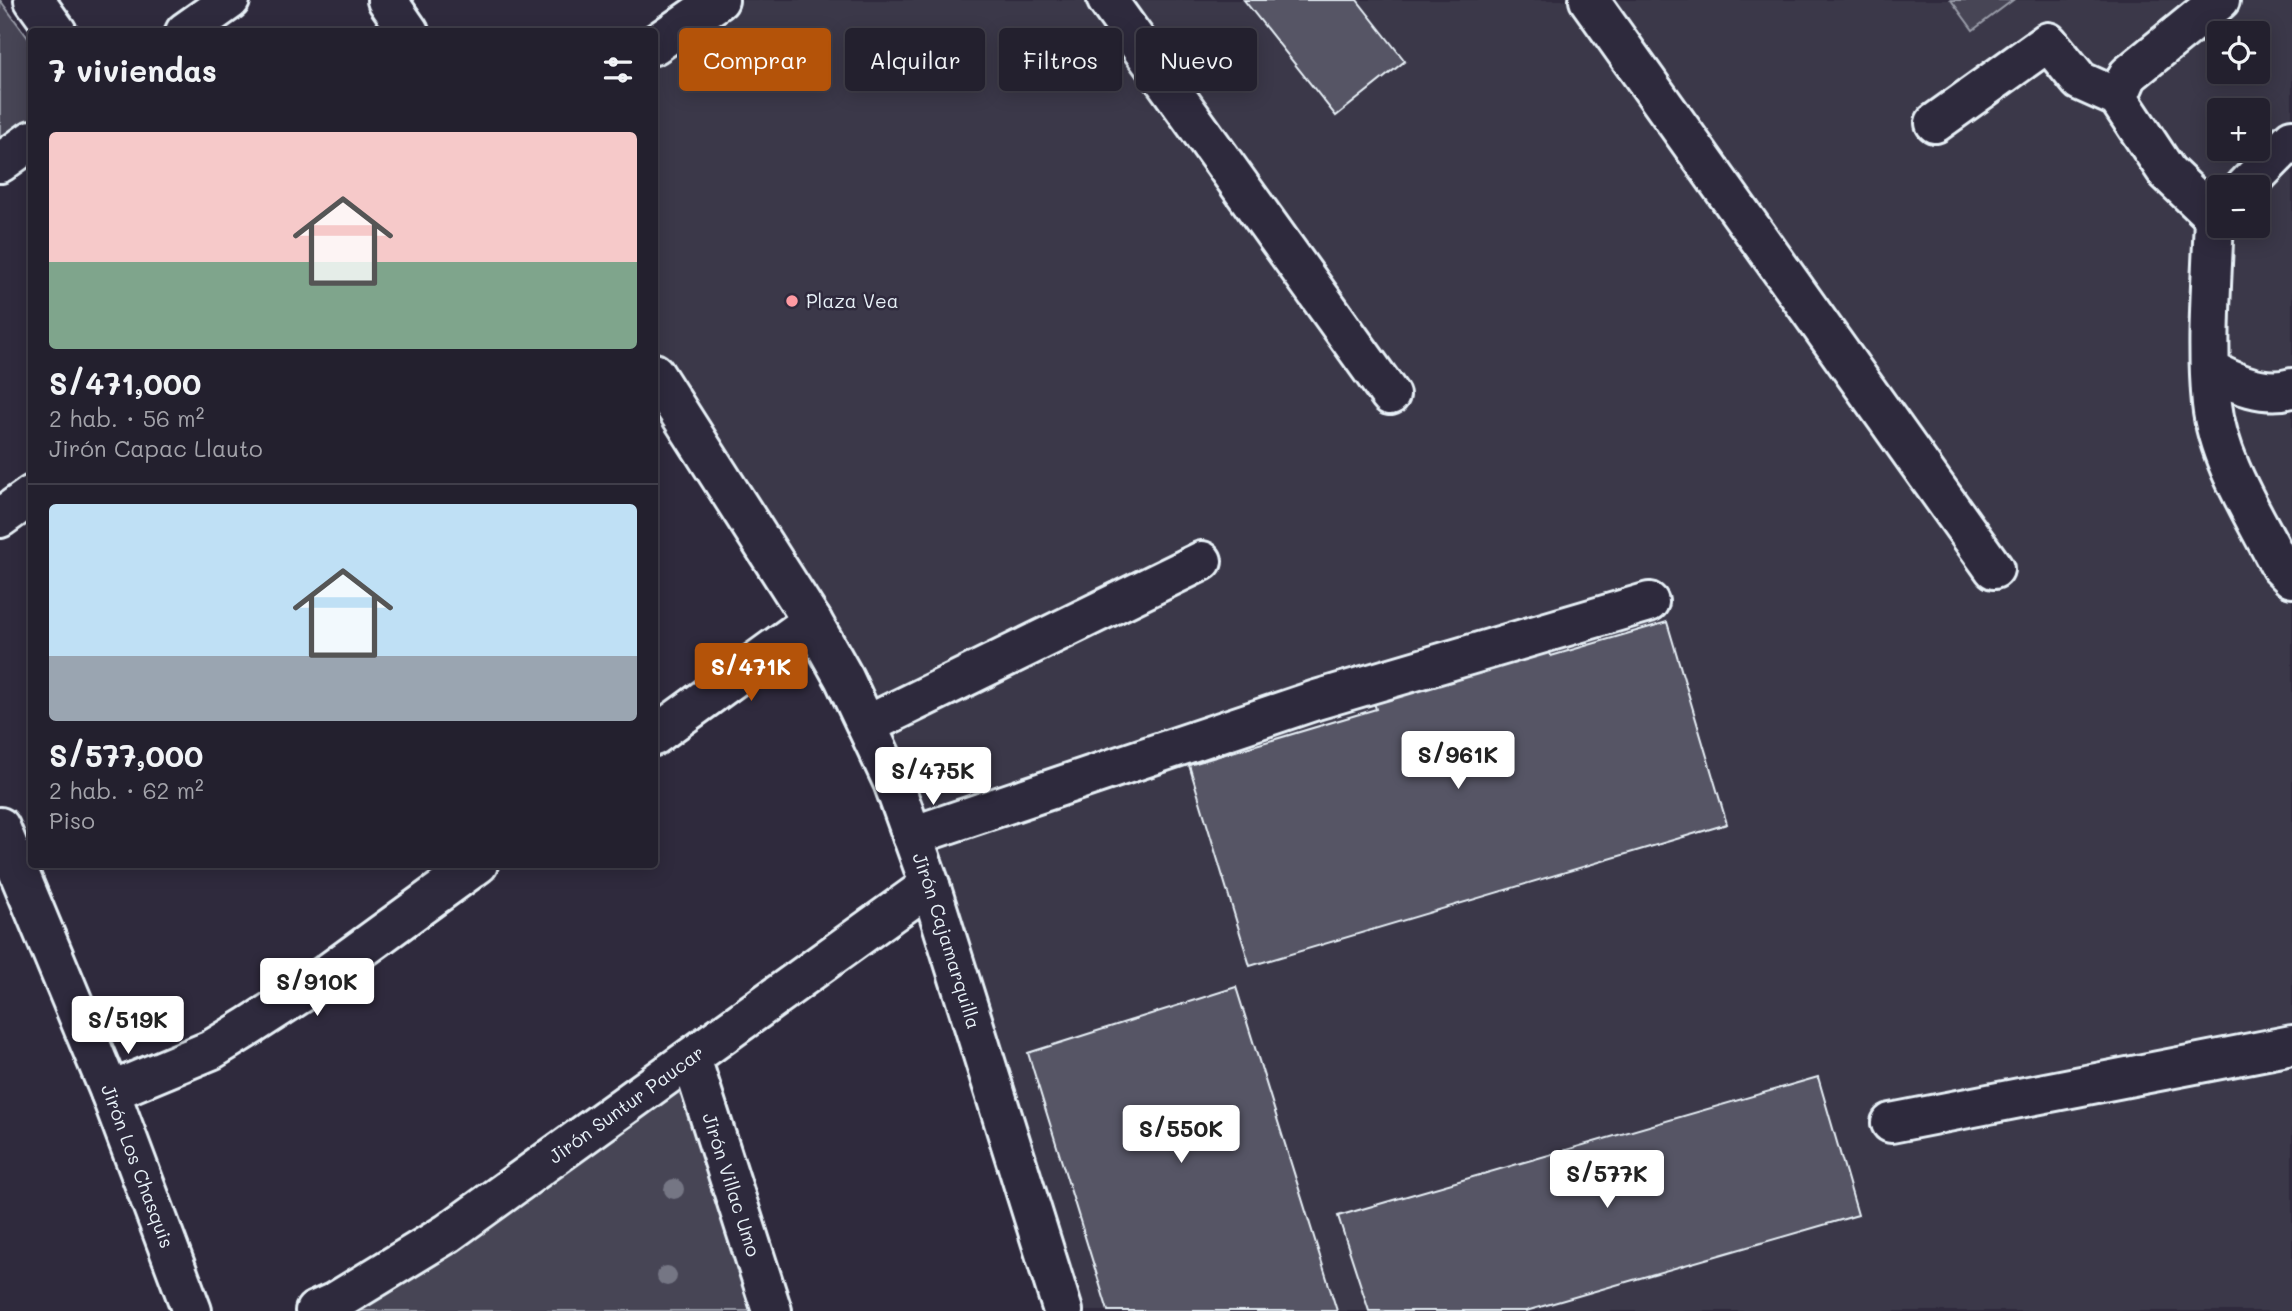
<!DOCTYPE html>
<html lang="es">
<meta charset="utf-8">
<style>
:root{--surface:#23202e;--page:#2f2d3a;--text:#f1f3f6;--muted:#a3a3aa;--line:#403e4a;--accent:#b45309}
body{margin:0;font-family:Mali,sans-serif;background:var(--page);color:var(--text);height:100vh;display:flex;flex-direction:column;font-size:26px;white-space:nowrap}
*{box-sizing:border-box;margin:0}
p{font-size:23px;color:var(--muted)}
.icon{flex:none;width:38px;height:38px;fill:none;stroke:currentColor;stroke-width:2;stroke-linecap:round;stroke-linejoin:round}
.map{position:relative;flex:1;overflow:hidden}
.sheet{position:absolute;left:28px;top:28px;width:630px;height:840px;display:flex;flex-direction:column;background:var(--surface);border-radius:7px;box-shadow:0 4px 18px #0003,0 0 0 2px var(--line)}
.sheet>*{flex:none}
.hud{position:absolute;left:679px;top:28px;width:665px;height:63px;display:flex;gap:14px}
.tools{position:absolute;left:2207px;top:21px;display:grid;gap:14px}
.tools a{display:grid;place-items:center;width:63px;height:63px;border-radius:7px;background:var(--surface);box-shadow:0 4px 18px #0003,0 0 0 2px var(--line);font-size:35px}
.price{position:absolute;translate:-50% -60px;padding:0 16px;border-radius:7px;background:#fff;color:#222;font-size:23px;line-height:46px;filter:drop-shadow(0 2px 4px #0008)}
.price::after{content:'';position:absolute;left:50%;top:42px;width:21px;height:16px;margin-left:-10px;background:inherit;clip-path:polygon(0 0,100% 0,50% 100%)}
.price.current{background:var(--accent);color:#fff}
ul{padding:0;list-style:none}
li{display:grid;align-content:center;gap:14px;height:371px;padding:0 21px}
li+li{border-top:2px solid var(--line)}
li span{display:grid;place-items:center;height:217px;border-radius:7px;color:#555}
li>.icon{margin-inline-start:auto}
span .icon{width:126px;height:126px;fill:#fffc;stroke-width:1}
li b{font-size:30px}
h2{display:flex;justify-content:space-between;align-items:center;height:84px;padding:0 21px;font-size:30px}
.chip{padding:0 24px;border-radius:7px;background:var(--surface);box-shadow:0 4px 18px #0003,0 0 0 2px var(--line);font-size:24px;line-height:63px}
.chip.current{background:var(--accent);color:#fff}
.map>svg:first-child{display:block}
.built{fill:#3b3749;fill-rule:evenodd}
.green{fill:#464455;stroke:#979aa6;stroke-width:2}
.building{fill:#575565;stroke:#e8f1f8;stroke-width:2}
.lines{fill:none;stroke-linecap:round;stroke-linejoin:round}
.minor-casing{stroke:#e8f1f8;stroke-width:44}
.minor{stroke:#2f2a3d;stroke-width:38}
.tree{fill:#757684}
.poi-dot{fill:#ff9aa2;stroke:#2f2a3d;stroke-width:2.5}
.labels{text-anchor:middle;stroke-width:5;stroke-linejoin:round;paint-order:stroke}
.poi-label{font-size:19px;fill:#e8f1f8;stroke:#2f2a3d;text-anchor:start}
.street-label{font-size:19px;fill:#e8f1f8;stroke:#2f2a3d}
</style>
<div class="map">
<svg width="2292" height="1311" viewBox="0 0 2292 1311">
<rect width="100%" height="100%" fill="#2f2a3d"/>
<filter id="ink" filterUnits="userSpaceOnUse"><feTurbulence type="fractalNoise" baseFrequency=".0143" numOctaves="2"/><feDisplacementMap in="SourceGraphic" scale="14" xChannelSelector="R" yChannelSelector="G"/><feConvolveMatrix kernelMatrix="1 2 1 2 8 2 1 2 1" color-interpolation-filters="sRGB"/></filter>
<g filter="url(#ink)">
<!-- built -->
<path class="built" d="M710 0H2292V1311H1060L931 903 817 641 655 397 654 39ZM2219 33H2258V72H2219ZM2219 110H2258V149H2219ZM2219 187H2258V226H2219Z"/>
<!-- green -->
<g class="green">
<path d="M0 0 31 42 32 124 0 146Z"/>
<path d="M1951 0H2013L1973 30Z"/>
<path d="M684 1084 757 1311H350Z"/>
</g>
<!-- building -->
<g class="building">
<path d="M1244 0H1357L1405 61 1336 116Z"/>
<path d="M1667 622 1727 824 1250 966 1189 765 1376 709 1371 693 1546 641 1551 656Z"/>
<path d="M1236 987 1337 1311H1108L1028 1053Z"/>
<path d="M1818 1077 1858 1215 1526 1311H1369L1338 1216Z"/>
</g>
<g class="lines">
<defs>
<g id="minor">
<path d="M34 0 57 32"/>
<path d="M387 0 409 32"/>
<path d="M1107 0 1390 395"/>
<path d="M1589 0 1994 569"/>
<path d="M185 32 230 0"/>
<path d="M654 45 719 0"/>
<path d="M2118 98 2128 75 2220 0"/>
<path d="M1935 123 2048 42 2080 81 2118 98 2167 172 2214 217"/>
<path d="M0 163 32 140"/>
<path d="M2245 187 2292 139"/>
<path d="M2219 213 2214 217C2212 279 2206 343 2212 404 2218 461 2255 516 2280 566L2292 578"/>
<path d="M2212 371C2236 384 2265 396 2292 388"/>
<path id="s1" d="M654 373 812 621 844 678 893 782 930 885 1063 1311"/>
<path d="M0 518 32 495"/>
<path d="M867 725 1202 561"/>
<path d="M654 736 812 621"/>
<path id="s2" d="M0 827 110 1092 192 1311"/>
<path d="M912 836 1316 700 1649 602"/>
<path id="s3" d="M691 1058 772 1311"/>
<path d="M110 1092 211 1050 250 1026 301 993 478 864"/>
<path d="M1891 1123 2292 1045"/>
<path id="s4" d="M315 1311 335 1302 448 1233 930 885"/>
</g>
</defs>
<!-- minor casing -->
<use href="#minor" class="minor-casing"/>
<!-- minor -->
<use href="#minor" class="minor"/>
</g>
<!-- trees -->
<g class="tree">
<circle cx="674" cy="1189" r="10"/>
<circle cx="667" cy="1276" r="10"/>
</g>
</g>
<!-- markers -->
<circle class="poi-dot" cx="792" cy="301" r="7"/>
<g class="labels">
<!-- poi labels -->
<g class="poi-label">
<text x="806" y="308">Plaza Vea</text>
</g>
<!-- street labels -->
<g class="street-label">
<text dy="7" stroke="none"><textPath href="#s1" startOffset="642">Jirón Cajamarquilla</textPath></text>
<text dy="7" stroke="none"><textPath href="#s4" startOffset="374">Jirón Suntur Paucar</textPath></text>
<text dy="7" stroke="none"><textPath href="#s2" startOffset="366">Jirón Los Chasquis</textPath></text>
<text dy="7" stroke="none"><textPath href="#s3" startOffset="133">Jirón Villac Umo</textPath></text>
</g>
</g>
</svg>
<div class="tools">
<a><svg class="icon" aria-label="locate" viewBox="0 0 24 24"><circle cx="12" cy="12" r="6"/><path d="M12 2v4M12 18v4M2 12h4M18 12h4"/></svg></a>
<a>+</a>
<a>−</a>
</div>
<b class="price current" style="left:751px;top:703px">S/471K</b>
<b class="price" style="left:1458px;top:791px">S/961K</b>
<b class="price" style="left:933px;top:807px">S/475K</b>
<b class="price" style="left:317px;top:1018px">S/910K</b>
<b class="price" style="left:128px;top:1056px">S/519K</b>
<b class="price" style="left:1181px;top:1165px">S/550K</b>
<b class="price" style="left:1607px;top:1210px">S/577K</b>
<div class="hud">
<a class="chip current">Comprar</a>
<a class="chip">Alquilar</a>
<a class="chip">Filtros</a>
<a class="chip">Nuevo</a>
</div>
<section class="sheet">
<h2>7 viviendas<svg class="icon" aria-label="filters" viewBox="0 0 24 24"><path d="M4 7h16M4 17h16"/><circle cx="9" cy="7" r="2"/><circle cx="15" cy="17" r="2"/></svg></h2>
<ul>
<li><span style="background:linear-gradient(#f6c9c9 60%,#7fa58c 0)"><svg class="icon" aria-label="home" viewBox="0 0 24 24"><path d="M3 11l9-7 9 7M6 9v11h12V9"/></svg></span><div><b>S/471,000</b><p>2 hab. · 56 m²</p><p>Jirón Capac Llauto</p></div></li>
<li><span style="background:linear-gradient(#bfe0f5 70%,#9aa5b1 0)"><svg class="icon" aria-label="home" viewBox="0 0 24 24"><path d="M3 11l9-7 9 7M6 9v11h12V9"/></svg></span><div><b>S/577,000</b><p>2 hab. · 62 m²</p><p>Piso</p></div></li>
</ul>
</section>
</div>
